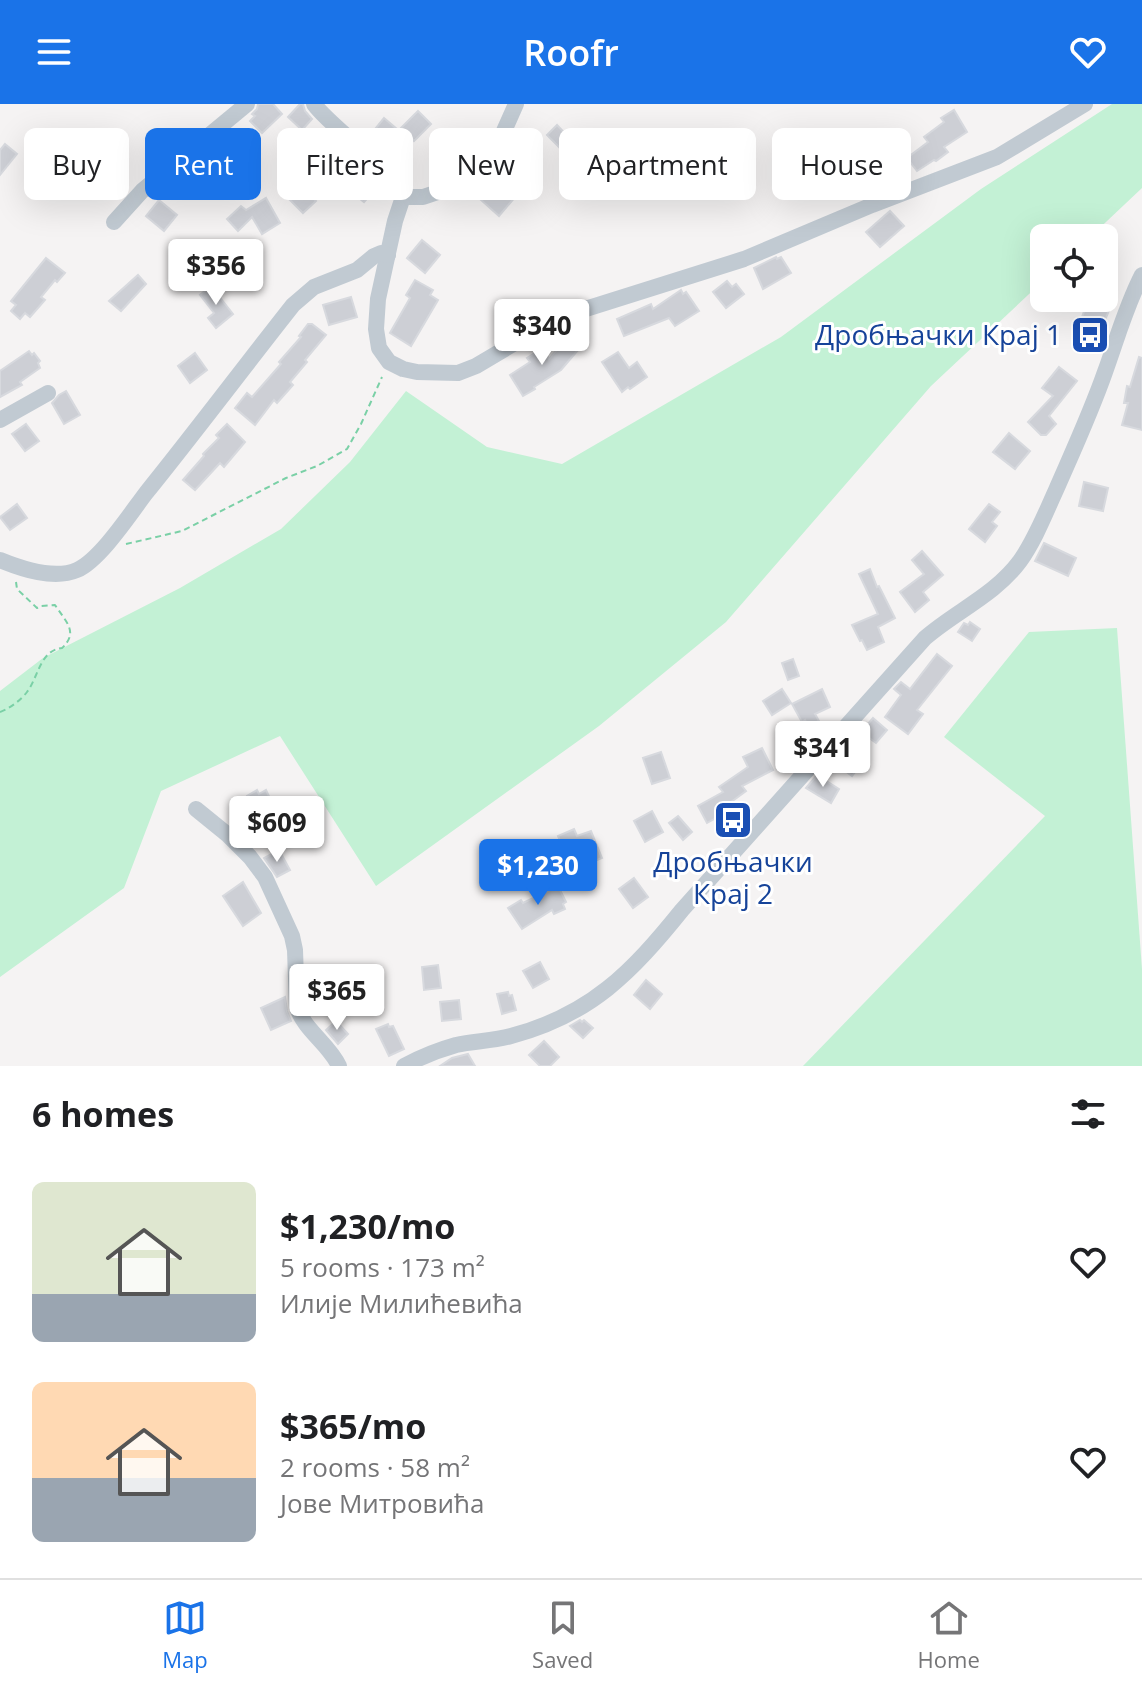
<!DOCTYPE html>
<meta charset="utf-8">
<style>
:root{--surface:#fff;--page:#f2f2f2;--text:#202124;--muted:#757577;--line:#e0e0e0;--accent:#1a73e8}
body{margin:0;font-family:"Open Sans",sans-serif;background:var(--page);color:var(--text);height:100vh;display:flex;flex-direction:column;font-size:30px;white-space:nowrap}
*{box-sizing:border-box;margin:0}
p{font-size:26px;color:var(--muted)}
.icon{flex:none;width:44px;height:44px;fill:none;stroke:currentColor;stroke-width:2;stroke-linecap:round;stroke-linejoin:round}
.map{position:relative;height:962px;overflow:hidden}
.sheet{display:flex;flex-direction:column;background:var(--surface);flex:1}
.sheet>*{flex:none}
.top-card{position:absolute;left:24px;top:24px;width:1094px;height:72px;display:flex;gap:16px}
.controls{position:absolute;left:1030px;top:120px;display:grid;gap:16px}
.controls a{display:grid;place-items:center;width:88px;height:88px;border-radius:12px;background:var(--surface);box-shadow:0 8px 32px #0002;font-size:40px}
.price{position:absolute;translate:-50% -68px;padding:0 18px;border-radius:8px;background:#fff;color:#222;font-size:26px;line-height:52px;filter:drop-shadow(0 2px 4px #0008)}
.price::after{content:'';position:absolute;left:50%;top:48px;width:24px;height:18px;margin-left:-12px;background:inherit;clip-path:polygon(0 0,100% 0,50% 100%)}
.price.on{background:var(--accent);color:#fff}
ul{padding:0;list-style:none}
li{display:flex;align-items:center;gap:24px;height:200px;padding:0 32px}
li span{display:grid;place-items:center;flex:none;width:224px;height:160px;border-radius:12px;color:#555}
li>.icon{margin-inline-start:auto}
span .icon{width:96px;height:96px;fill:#fffc;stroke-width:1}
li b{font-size:34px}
h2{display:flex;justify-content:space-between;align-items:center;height:96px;padding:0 32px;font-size:34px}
.chip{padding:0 28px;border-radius:12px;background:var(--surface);box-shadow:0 8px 32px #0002;font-size:28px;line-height:72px}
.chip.on{background:var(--accent);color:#fff}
header{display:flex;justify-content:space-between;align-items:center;height:104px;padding:0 32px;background:var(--accent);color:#fff;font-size:36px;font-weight:600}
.dock{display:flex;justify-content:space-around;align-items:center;height:112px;border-top:2px solid var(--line);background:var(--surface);font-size:22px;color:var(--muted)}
.dock a{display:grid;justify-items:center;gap:4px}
.dock .on{color:var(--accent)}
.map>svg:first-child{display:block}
.green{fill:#c3f1d5}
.building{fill:#cdcfd5;stroke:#d7d9de;stroke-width:2}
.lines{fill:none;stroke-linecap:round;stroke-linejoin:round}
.path{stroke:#7ad0a6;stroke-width:2;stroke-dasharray:6 4;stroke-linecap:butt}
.street{stroke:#c1cad2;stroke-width:16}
.labels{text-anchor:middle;stroke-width:6;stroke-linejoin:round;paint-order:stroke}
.transit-label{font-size:28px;fill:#164399;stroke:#fff;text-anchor:end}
</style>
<header><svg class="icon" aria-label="menu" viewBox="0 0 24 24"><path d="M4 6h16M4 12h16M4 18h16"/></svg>Roofr<svg class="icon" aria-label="heart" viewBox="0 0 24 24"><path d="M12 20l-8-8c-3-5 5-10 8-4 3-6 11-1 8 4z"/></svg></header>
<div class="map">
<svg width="1142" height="962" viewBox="0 0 1142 962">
<rect width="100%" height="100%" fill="#f5f3f3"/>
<!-- green -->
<g class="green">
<path d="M1112 0H1142V84L1089 134H1044V176L931 282 726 518 599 622 376 782 280 632 161 687 124 784 0 873V587L43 554 180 484 281 425 350 358 406 287 487 343 562 360 781 233 981 85Z"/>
<path d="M1117 524 1142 865V962H803L1045 712 944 633 1029 528Z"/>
</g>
<!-- building -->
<g class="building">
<path d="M258 0H273L282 10 262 29 250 17 255 12 252 10 257 5Z"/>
<path d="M300 0H303L305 7 312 15 302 26 288 13Z"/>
<path d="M954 6 967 28 944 43 948 48 936 57 934 56 917 67 907 54 928 38 924 33 944 18 941 14Z"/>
<path d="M418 7 431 20 414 37 401 24Z"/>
<path d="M384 14 398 26 385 42 371 30Z"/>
<path d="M557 21 573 38 563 47 547 31Z"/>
<path d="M5 40 17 50 0 71V46Z"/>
<path d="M212 43 230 60 211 80 191 62Z"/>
<path d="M322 44 335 56 320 72 307 61Z"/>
<path d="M508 44 522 57 509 73 494 59Z"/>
<path d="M366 65 375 73 372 77 378 82 364 98 349 86Z"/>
<path d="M498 77 516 92 499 112 481 96Z"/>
<path d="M309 78 319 88 313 94 316 97 303 109 290 96Z"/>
<path d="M266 94 280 119 262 130 252 113 238 127 227 115 241 102 246 106Z"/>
<path d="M159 96 177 111 164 127 146 112Z"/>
<path d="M890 107 904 122 880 143 866 128Z"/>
<path d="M422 136 440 151 425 169 407 154Z"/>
<path d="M194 140 205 148 191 166 181 157Z"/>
<path d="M776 153 777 155 781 153 791 169 763 185 754 164Z"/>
<path d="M46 154 65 169 57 178 55 176 41 193 45 196 30 213 25 209 20 215 11 207 16 201 11 197Z"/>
<path d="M138 171 146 180 121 207 109 197Z"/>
<path d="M415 176 433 186 430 191 438 196 411 242 390 229 410 194 406 191Z"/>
<path d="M727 177 732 183 736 180 744 190 726 204 713 188Z"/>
<path d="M211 182 233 210 216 224 208 214 214 209 200 191Z"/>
<path d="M681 186 683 190 686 188 699 207 675 222 669 214 624 232 617 215 651 200 653 205Z"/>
<path d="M351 193 357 213 329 221 323 201Z"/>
<path d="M1089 194H1106L1113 197 1103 221 1082 213Z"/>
<path d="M308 220H312L326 231 305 256 307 258 290 278 293 281 277 299 274 296 255 321 235 304 247 289 252 293 281 260 279 258 301 233 299 232Z"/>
<path d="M566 235 578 246 561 266 534 283 535 285 523 292 510 271 530 258 527 254 543 244 549 255Z"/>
<path d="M29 247 32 251 34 249 40 257 38 259 40 264 20 278 22 281 0 293V267Z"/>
<path d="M618 248 629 264 637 258 647 273 630 285 628 283 622 288 602 258Z"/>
<path d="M195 249 207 266 190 279 178 262Z"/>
<path d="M1139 253 1142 254V326L1122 321 1128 299H1124L1127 282 1130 283Z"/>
<path d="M1059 263 1077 277 1049 312 1056 320 1046 331H1041L1028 318 1053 292 1042 284Z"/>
<path d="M66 287 80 311 64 320 52 299 59 291Z"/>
<path d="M26 320 39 337 25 347 12 330Z"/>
<path d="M227 320 245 338 224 363 220 359 195 386 183 376 204 352 203 350 219 334 216 331Z"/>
<path d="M1009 329 1030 347 1015 365 993 348Z"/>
<path d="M1084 378 1108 384 1103 407 1079 402Z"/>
<path d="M17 400 27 414 10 426 0 413Z"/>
<path d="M989 400 1000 408 992 418 997 422 985 438 969 425Z"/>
<path d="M1044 439 1076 454 1068 472 1035 457Z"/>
<path d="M922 447 943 471 923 488 929 496 915 508 900 488 924 470 912 456Z"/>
<path d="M870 465 877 483 879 482 895 514 878 523 884 538 867 546 862 536 860 537 852 521 878 510 859 470Z"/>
<path d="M970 518 980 525 972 537 958 528 964 519 968 521Z"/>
<path d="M937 550 952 562 917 606 923 610 908 630 885 613 901 591 894 585 901 578 910 585Z"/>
<path d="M793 555 799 572 788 576 782 559Z"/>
<path d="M782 585 791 599 772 611 763 597Z"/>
<path d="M822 585 830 603 815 610 819 617 808 622 805 616 802 618 792 600Z"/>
<path d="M873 614 887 626 876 639 861 628Z"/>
<path d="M762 644 773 666 742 682 746 687 723 704 725 709 707 719 698 702 723 688 719 683 748 663 743 653Z"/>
<path d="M841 644 861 660 852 672 831 656Z"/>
<path d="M661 648 670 674 652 680 643 654Z"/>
<path d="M817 671 839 685 831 699 806 684Z"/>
<path d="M257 686 259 690 266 686 274 703 257 712 247 692Z"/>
<path d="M652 707 663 728 645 738 634 717Z"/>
<path d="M678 712 692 728 683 736 669 719Z"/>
<path d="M574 725 577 732 591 727 602 754 590 759 586 749 569 757 566 749 562 751 558 741 561 739 558 732Z"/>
<path d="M279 746 290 766 277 773 264 754Z"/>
<path d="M634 774 648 793 633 804 619 785Z"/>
<path d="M243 778 261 809 243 822 223 792Z"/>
<path d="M558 782 566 798 563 800 565 805 554 810 552 806 522 825 508 804 521 796 523 799Z"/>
<path d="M540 858 549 875 533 884 523 867Z"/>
<path d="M438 861 441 884 424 886 422 863Z"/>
<path d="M646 876 662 890 650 905 634 891Z"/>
<path d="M508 888 509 892 512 891 516 906 502 910 497 890Z"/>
<path d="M285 893 287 907 291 917 271 926 261 904Z"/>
<path d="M459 896 461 915 442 917 440 898Z"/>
<path d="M580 916 582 918 584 916 593 924 583 934 570 922Z"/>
<path d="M336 917 348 930 338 940 326 926Z"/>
<path d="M388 920 389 923 393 922 404 945 389 952 376 925Z"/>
<path d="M544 937 559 953 550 962H540L529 951Z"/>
<path d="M468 950 475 962H440L452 954Z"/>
</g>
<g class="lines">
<!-- path -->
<g class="path">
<path d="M126 440 182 427 286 374 317 362 347 345 361 320 382 273"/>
<path d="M0 608C9 605 21 596 27 588 38 574 40 546 62 544 79 528 66 518 55 501L41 502 37 504 17 485 16 478"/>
</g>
<!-- street -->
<g class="street">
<path d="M314 0C332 25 398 69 403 93"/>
<path d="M403 93 395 117 378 195 376 225 379 244 389 258 403 265 417 268 458 269 476 262 557 214 744 155 872 101 997 53 1085 0"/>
<path d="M403 93H423L441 87 492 47 500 36 516 0"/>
<path d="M114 118 142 87 247 0"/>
<path d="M0 316 48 289"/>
<path d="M0 456C22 465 54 476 77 466 100 456 130 410 146 389 196 327 244 263 293 201L314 183 357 166 374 152 381 149 388 151"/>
<path d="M196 705 228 731 250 753 265 773 292 832 295 846 297 903C304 926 329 940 339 962"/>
<path d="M404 962C421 953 438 946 456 941 474 937 493 937 511 932 591 911 632 868 682 806L925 534C956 507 995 491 1020 457 1035 436 1045 410 1056 386 1073 347 1091 308 1105 268 1117 235 1126 202 1142 171"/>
</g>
</g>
<!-- icons -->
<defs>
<symbol id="bus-square" viewBox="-11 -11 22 22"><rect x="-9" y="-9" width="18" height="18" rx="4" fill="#1a4fb4" stroke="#fff"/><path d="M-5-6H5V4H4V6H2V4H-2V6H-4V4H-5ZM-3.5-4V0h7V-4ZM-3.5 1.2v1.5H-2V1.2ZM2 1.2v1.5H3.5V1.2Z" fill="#fff"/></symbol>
</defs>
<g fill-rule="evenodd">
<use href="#bus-square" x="1068" y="209" width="44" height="44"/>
<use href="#bus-square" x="711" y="694" width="44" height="44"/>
</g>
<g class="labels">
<!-- transit labels -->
<g class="transit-label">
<text x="1062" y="241">Дробњачки Крај 1</text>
<text x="733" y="768" text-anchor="middle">Дробњачки<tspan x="733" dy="32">Крај 2</tspan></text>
</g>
</g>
</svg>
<div class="controls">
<a><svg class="icon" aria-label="locate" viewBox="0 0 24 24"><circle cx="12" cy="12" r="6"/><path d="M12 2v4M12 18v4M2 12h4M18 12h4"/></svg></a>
</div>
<b class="price" style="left:216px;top:203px">$356</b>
<b class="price" style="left:542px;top:263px">$340</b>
<b class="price" style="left:823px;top:685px">$341</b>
<b class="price" style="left:277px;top:760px">$609</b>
<b class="price on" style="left:538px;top:803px">$1,230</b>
<b class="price" style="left:337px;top:928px">$365</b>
<div class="top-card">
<a class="chip">Buy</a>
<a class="chip on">Rent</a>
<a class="chip">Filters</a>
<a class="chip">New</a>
<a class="chip">Apartment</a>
<a class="chip">House</a>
</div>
</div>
<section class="sheet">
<h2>6 homes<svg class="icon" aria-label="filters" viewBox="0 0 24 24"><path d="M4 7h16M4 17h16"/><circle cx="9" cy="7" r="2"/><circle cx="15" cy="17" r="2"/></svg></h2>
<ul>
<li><span style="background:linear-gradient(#dfe7d0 70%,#9aa5b1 0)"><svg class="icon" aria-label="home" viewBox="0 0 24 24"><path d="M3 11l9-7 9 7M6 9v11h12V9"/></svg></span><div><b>$1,230/mo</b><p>5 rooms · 173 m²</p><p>Илије Милићевића</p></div><svg class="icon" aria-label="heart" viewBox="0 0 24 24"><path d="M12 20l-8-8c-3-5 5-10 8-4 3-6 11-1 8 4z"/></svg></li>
<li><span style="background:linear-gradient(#ffd9b3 60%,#9aa5b1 0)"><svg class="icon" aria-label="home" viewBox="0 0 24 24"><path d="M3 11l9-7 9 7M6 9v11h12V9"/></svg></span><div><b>$365/mo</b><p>2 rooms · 58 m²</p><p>Јове Митровића</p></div><svg class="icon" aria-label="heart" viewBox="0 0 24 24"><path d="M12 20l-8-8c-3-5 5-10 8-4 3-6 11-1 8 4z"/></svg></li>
</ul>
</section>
<nav class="dock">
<a class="on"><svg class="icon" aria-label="map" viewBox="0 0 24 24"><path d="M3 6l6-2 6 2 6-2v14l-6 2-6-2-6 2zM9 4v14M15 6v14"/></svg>Map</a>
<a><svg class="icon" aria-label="saved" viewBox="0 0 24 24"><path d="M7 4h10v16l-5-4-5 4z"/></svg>Saved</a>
<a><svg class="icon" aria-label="home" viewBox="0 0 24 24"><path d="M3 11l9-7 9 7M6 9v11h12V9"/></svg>Home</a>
</nav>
